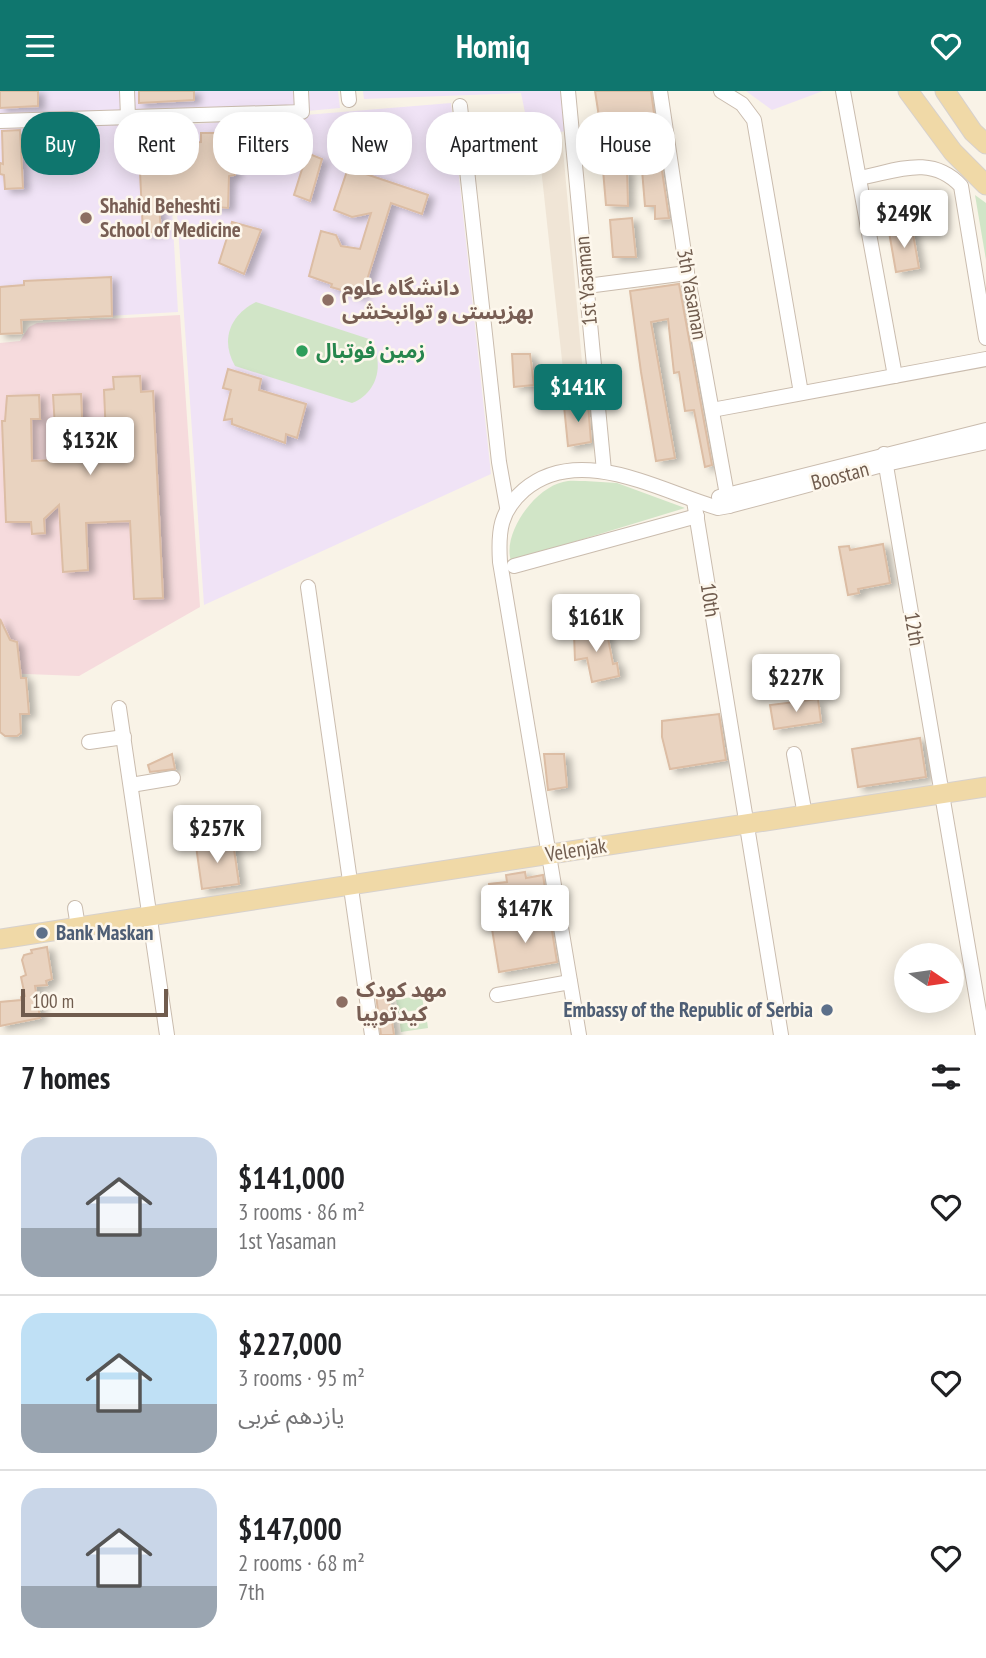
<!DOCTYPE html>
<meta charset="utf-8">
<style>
:root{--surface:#fff;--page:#f6f6f6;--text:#202124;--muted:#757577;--line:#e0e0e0;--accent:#0f766e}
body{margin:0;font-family:"PT Sans Narrow","Noto Sans Arabic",sans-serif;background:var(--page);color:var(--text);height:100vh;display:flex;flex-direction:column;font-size:26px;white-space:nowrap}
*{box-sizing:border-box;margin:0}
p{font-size:23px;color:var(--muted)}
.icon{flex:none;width:38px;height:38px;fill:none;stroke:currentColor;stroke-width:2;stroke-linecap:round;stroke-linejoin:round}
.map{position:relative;height:944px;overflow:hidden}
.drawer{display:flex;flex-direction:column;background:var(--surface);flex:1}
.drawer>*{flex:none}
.hud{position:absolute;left:21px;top:21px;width:945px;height:63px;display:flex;gap:14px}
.needle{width:46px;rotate:103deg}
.buttons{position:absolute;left:894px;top:852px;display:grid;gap:14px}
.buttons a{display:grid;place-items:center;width:70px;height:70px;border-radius:50%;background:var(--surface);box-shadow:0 4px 18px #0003;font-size:35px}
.scale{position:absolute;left:21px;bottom:18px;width:147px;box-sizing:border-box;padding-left:7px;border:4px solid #705c4e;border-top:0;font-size:19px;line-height:24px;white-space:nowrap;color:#705c4e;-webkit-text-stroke:5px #fdf7ec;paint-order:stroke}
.price{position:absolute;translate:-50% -60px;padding:0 16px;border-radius:7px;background:#fff;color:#222;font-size:23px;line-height:46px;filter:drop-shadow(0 2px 4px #0008)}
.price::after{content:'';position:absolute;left:50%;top:42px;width:21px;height:16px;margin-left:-10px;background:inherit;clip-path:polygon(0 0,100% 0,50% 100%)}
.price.current{background:var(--accent);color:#fff}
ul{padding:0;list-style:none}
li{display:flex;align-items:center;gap:21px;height:175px;padding:0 21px}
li+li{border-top:2px solid var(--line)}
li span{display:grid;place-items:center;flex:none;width:196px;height:140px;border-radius:21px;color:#555}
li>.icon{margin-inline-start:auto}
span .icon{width:84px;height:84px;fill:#fffc;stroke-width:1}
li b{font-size:30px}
h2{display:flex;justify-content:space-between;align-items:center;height:84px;padding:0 21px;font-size:30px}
.pill{padding:0 24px;border-radius:28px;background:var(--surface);box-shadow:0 4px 18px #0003;font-size:24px;line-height:63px}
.pill.current{background:var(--accent);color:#fff}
header{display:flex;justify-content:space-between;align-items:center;height:91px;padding:0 21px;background:var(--accent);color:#fff;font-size:32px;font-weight:700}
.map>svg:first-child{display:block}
.residential{fill:#f0e5d6}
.education{fill:#f0e3f6}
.medical{fill:#f6dbdd}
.green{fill:#d1e5c7}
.building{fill:#e9d3c0;stroke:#dcbda4;stroke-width:2;filter:url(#shadow)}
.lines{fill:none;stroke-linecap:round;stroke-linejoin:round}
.minor-casing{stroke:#cabcae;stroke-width:16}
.major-casing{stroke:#d7d1cd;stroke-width:21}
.minor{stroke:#fff;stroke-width:14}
.major{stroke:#f0d9a7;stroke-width:19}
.education-dot{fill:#8d6e63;stroke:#fdf7ec;stroke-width:2.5}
.leisure-dot{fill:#2e9e5b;stroke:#fdf7ec;stroke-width:2.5}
.service-dot{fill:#5c6f8a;stroke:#fdf7ec;stroke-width:2.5}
.labels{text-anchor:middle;stroke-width:5;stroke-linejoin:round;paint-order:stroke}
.education-label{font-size:21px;font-weight:bold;fill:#785e54;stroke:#fdf7ec;text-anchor:start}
.street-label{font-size:21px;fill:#705c4e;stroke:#fdf7ec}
.leisure-label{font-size:21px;font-weight:bold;fill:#27864d;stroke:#fdf7ec;text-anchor:start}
.service-label{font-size:21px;font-weight:bold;fill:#4e5e75;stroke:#fdf7ec;text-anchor:start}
</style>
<header><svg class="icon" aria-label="menu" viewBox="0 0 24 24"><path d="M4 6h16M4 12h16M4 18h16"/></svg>Homiq<svg class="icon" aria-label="heart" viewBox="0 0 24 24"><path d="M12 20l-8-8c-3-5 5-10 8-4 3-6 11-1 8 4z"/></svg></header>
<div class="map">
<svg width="986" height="944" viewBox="0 0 986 944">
<defs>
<filter id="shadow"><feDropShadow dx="6" dy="3.5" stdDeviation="3.5" flood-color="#0004"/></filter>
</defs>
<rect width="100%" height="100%" fill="#f9f3e7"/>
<!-- residential -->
<path class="residential" d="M562 47 585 305 566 306 538 49Z"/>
<!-- education -->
<g class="education">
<path d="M0 0H338L340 17 167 33 178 221 0 231Z"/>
<path d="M363 0H563L566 40 530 46 521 2 364 8Z"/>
<path d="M746 0H823L772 19Z"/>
<path d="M451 12 491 383 204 514 171 35Z"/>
</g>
<!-- medical -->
<path class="medical" d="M180 224 200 516 79 585 0 582V252L20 250 29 236 37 232Z"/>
<!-- green -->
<g class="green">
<path d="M975 104 986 112V169Z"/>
<path d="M256 211 369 248C385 270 379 301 352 312L235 275C220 249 230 224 256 211Z"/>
<path d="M585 390 617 392 685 417 511 470C502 442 535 397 563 391 569 389 578 390 585 390Z"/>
<path d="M422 905 424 918 398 922 396 908Z"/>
<path d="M426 923 428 937 401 941 399 926Z"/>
</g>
<!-- building -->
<g class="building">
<path d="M0 0H38V15L0 17Z"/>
<path d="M139 0H194V9L139 12Z"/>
<path d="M595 0H651L654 22 599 26Z"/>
<path d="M20 39 23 97 5 98 4 84 0 83V72L3 73 2 40Z"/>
<path d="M201 42H248L249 56H234L235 84 229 85 228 117 205 115 204 111 159 114 161 141 143 142 140 81 172 80 170 52 201 51Z"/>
<path d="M307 62 322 68 310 110 294 104Z"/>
<path d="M660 66 669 127 655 128V115H645L641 67Z"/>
<path d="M348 77 428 104 422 123 391 112 362 205 331 196 332 193 309 185 321 140 336 144 341 155 360 158 371 122 352 126 334 119Z"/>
<path d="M627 78 628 115 606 114 603 79Z"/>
<path d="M632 127 636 166H613L610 129Z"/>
<path d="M232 131 261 139 244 183 219 172Z"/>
<path d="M912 137 919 177 896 181 889 141Z"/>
<path d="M111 186 112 225 21 229 22 242 0 243V196L24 194V190Z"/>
<path d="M679 193 712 374 705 376 694 319 685 320 679 281 674 282 668 228 651 231 675 367 656 370 641 281 630 200Z"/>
<path d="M512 263H530L534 294 514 296Z"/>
<path d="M228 278 261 288 259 299 306 313 297 347 286 343 285 352 232 333V328L224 329 231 299 223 297Z"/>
<path d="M140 285 141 301 153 300 163 507 134 508 130 430 86 432 88 479 63 481 59 414 44 428 45 442 32 443 31 431H6L2 330H5L7 305 39 304 40 328H31L32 370 57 369 53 304 81 303 84 370 107 369 104 299 114 298 113 286Z"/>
<path d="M588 313 591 351 568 355 564 315Z"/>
<path d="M883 453 890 492 858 498 859 502 848 504 839 456 849 455 850 459Z"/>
<path d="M0 528 10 549 17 551 21 587H26L29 623H20L21 642 17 645H5L0 641Z"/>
<path d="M606 537 613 573 617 572 619 585 592 591 587 567 575 569 574 543Z"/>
<path d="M818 608 821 631 774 638 770 614Z"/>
<path d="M719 623 726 669 670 678 662 646V630Z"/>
<path d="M920 647 926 686 858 696 852 658Z"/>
<path d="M172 663 175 678 150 681 148 674Z"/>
<path d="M544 663H564L567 696 548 699Z"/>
<path d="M233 751 239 793 202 798 196 755Z"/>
<path d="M525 781 526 787 543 784 545 797 491 807 489 793 507 791 506 784Z"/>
<path d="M550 827 557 871 499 881 492 838Z"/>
<path d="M47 856 52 888 46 890 47 894 35 895 40 927 0 935V911L21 909V906L25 905 21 886 26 884 22 869 24 864 32 862 31 859Z"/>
<path d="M388 903 394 944H381L376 904Z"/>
</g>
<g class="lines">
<defs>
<g id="minor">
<path d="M127 0 128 26"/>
<path d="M348 0 349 9"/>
<path d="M568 0 604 380"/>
<path d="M660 0 687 182 729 415"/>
<path d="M721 0 742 13 754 29 801 302"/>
<path d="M843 0 895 285"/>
<path d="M460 15 499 371 507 416"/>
<path d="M0 30 302 21 301 0"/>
<path d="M859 87C897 80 931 63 961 95L986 247"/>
<path d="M587 195 687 182"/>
<path d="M712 319 986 268"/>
<path d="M884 363 983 944"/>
<path d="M719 406 986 339"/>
<path d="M694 410 781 944"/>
<path d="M514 475 697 425"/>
<path d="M308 496 372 944"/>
<path d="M119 617 167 944"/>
<path d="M89 651 124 646"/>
<path d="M794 663 805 724"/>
<path d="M131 694 173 687"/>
<path d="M75 817 78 836"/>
<path d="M497 904 570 891"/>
<path d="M579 944 500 471C498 440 500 420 524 399 579 352 660 400 718 417L729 415 886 373 986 351"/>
</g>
<g id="major">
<path d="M908 0 953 61 986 94"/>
<path d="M945 0 973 41 986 53"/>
<path d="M0 848 986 696"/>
</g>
</defs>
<!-- minor casing -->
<use href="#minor" class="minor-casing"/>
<!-- major casing -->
<use href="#major" class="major-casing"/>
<!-- minor -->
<use href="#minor" class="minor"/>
<!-- major -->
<use href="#major" class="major"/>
</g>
<!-- markers -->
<g class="education-dot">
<circle cx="86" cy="127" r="7"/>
<circle cx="328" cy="209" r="7"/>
<circle cx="342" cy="911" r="7"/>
</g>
<circle class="leisure-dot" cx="302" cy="260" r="7"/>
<g class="service-dot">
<circle cx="42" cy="842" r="7"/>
<circle cx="827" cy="919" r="7"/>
</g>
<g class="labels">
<!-- education labels -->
<g class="education-label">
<text x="100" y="122">Shahid Beheshti<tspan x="100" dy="24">School of Medicine</tspan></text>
<text x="342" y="204">دانشگاه علوم<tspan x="342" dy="24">بهزیستی و توانبخشی</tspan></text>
<text x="356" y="906">مهد کودک<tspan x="356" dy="24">کیدتوپیا</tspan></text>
</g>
<!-- street labels -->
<g class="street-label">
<text transform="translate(586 190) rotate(-95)" y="7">1st Yasaman</text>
<text transform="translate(692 203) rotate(80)" y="7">3th Yasaman</text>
<text transform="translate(840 385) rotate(-15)" y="7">Boostan</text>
<text transform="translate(710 509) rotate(81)" y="7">10th</text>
<text transform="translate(914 538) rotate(80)" y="7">12th</text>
<text transform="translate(576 759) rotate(-9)" y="7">Velenjak</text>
</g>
<!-- leisure labels -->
<g class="leisure-label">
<text x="316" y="267">زمین فوتبال</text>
</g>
<!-- service labels -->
<g class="service-label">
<text x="56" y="849">Bank Maskan</text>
<text x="813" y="926" text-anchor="end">Embassy of the Republic of Serbia</text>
</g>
</g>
</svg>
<div class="buttons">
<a><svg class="needle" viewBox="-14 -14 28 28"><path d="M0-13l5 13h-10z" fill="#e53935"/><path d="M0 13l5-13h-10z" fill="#757577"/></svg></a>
</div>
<div class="scale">100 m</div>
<b class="price" style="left:904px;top:159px">$249K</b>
<b class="price current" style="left:578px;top:333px">$141K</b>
<b class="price" style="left:90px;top:386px">$132K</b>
<b class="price" style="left:596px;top:563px">$161K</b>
<b class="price" style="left:796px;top:623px">$227K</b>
<b class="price" style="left:217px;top:774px">$257K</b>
<b class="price" style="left:525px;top:854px">$147K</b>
<div class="hud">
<a class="pill current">Buy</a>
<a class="pill">Rent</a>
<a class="pill">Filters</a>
<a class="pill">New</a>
<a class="pill">Apartment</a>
<a class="pill">House</a>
</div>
</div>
<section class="drawer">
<h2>7 homes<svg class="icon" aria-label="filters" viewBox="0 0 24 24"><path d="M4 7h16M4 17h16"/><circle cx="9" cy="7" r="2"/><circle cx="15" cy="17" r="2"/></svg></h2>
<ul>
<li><span style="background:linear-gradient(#c9d6e8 65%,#9aa5b1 0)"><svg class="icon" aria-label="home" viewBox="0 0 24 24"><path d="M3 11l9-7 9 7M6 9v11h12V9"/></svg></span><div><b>$141,000</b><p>3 rooms · 86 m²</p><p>1st Yasaman</p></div><svg class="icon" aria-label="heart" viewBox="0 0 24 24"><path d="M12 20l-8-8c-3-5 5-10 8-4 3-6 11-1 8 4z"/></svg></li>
<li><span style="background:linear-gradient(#bfe0f5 65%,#9aa5b1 0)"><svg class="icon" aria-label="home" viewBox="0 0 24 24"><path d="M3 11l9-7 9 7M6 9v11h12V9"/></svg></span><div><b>$227,000</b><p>3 rooms · 95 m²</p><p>یازدهم غربی</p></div><svg class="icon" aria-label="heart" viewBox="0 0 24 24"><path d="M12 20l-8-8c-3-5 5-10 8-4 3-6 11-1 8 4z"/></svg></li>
<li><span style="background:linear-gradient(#c9d6e8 70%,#9aa5b1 0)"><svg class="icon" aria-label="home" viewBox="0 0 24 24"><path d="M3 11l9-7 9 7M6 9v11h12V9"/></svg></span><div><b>$147,000</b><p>2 rooms · 68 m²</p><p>7th</p></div><svg class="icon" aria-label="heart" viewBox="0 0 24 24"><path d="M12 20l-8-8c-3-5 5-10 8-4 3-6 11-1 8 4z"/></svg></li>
</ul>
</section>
